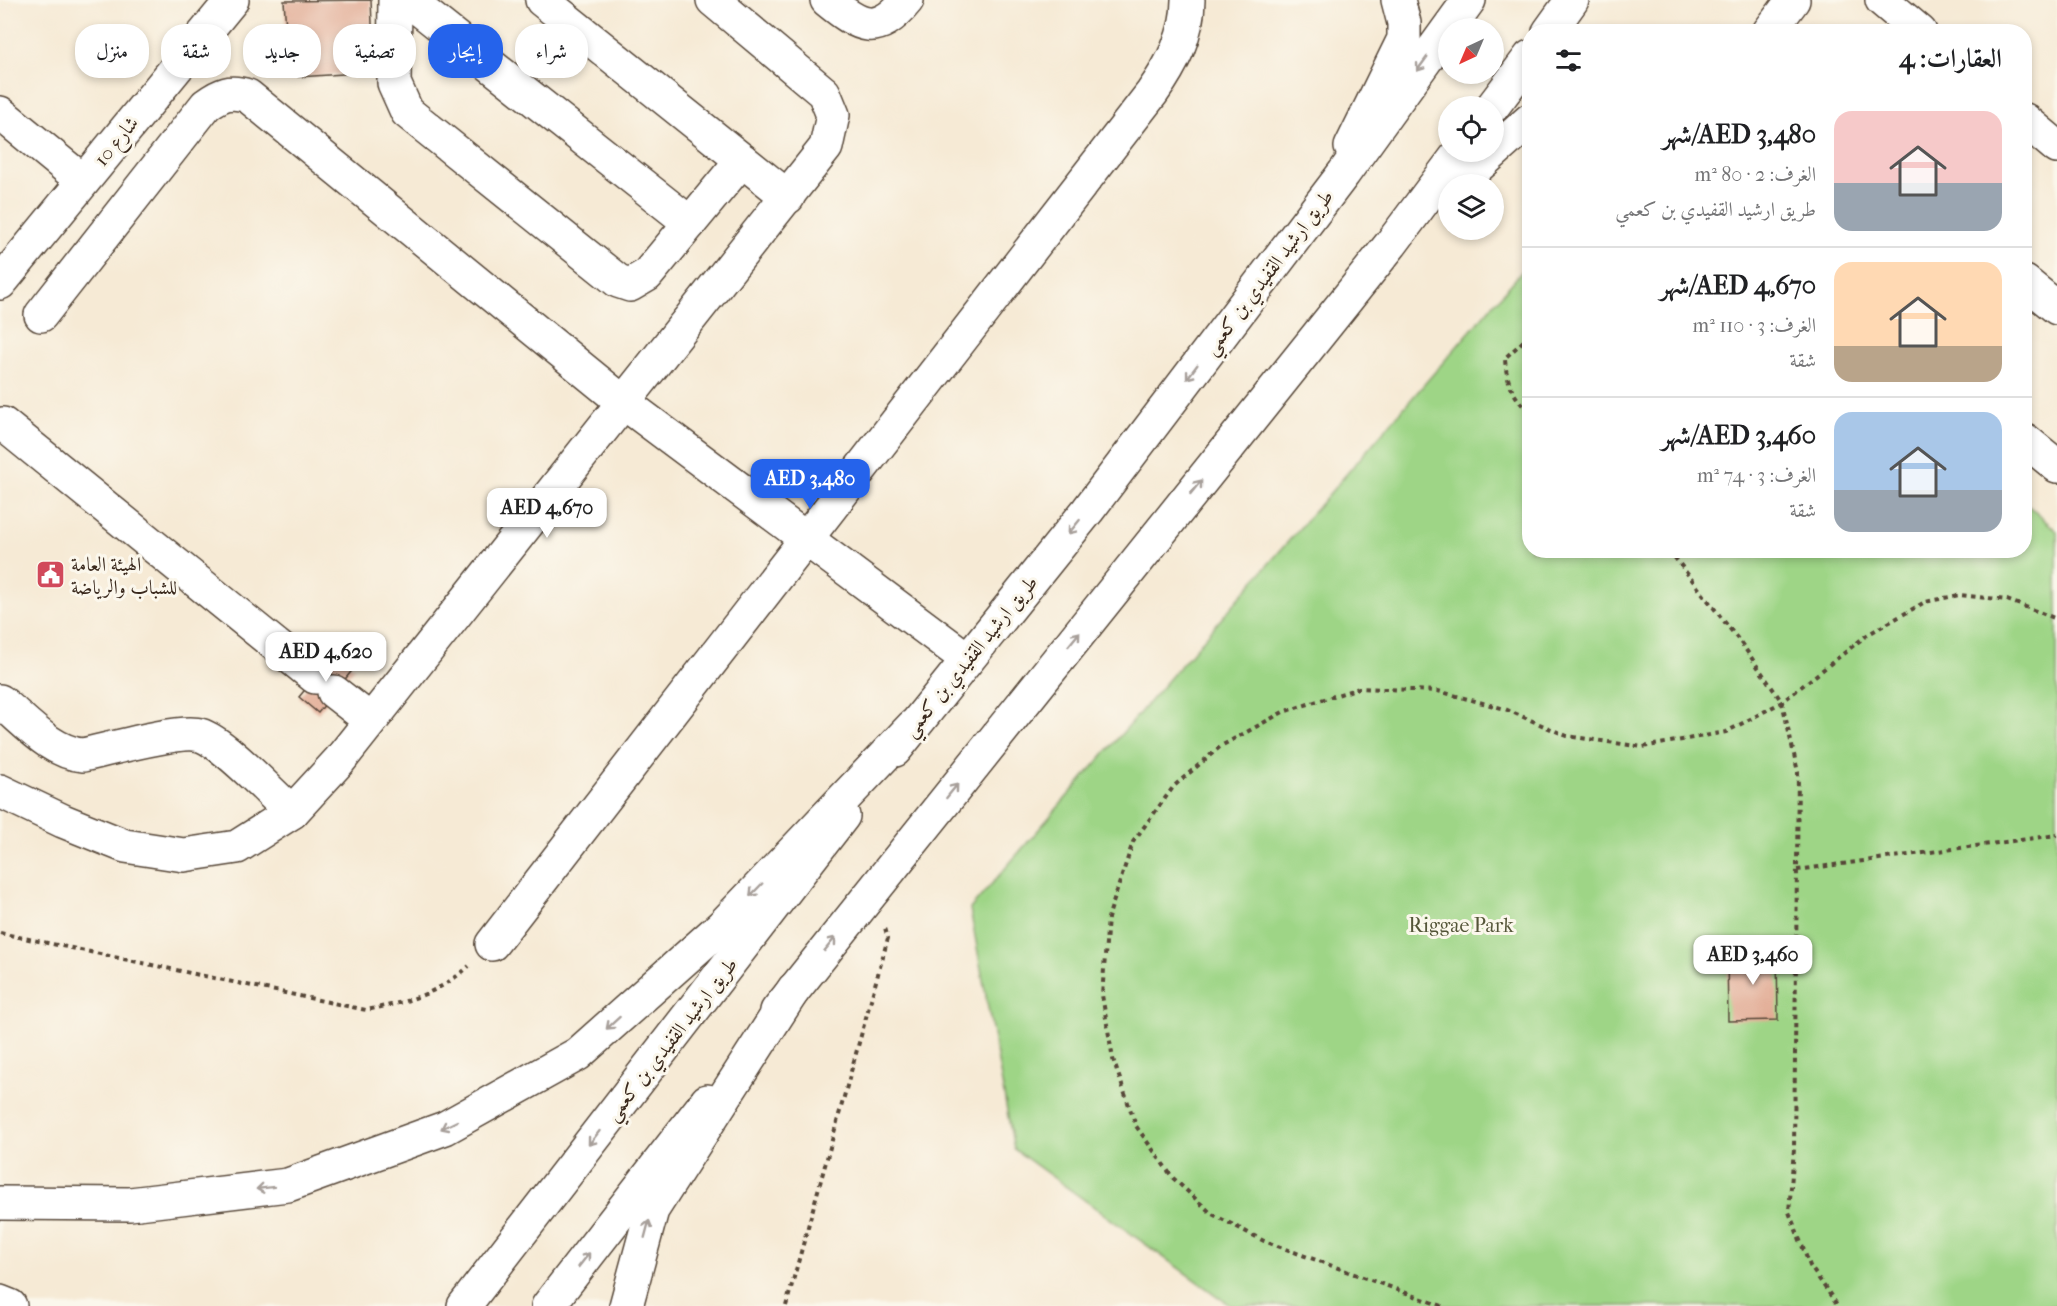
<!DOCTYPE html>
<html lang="ar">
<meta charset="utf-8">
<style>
:root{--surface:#fff;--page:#f2f2f2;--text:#202124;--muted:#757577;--line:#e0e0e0;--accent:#2563eb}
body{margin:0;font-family:"IM FELL French Canon",Amiri,serif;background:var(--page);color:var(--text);direction:rtl;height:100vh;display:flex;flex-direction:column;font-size:22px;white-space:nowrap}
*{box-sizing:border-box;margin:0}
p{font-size:20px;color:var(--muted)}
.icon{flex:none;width:33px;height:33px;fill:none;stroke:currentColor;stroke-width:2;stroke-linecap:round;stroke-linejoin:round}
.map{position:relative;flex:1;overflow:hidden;direction:ltr}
.panel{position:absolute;left:1522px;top:24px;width:510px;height:534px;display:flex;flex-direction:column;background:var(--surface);border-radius:24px;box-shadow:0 3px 9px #0003;direction:rtl}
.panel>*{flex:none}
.guide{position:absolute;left:18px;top:24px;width:570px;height:54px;direction:rtl;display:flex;gap:12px}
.needle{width:39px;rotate:224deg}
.fabs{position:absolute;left:1438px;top:18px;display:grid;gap:12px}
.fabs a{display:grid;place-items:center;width:66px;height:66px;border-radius:50%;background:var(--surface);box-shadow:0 3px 9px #0003;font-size:30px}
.price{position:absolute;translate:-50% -51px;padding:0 14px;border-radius:12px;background:#fff;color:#222;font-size:20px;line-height:39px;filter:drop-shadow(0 2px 3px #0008)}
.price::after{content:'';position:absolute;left:50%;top:36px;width:18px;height:14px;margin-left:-9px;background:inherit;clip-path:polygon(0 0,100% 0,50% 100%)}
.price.selected{background:var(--accent);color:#fff}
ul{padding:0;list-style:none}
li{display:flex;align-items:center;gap:18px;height:150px;padding:0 30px}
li+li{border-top:2px solid var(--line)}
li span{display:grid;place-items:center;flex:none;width:168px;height:120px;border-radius:18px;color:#555}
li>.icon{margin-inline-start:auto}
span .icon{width:72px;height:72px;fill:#fffc;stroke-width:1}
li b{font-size:26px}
h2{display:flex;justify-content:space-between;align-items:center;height:72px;padding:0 30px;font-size:26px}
.tag{padding:0 21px;border-radius:24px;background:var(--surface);box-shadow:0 3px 9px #0003;font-size:21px;line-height:54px}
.tag.selected{background:var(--accent);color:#fff}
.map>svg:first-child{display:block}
.green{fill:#9ed586;stroke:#6c8052;stroke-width:1.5}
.building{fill:#e1a992}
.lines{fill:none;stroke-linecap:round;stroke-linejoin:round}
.minor-casing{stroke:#574739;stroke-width:36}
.major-casing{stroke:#574739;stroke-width:36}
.highway-casing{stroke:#574739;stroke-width:36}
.path{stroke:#574739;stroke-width:4;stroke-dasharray:4.5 4.5;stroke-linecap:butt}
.minor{stroke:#fff;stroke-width:33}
.major{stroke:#fff;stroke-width:33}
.highway{stroke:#fff;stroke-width:33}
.oneway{stroke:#a79f9a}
.labels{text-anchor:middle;stroke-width:6;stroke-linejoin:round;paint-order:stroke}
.street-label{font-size:20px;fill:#3b2a1e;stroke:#fbf7ec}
.poi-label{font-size:20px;fill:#3b2a1e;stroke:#fbf7ec;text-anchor:start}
.park-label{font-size:20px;fill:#545538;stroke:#fbf7ec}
</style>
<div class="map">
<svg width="2057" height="1306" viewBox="0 0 2057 1306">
<rect width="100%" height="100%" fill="#fbf7ec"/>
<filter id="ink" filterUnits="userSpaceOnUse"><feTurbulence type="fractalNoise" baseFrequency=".0167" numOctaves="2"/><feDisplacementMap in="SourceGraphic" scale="12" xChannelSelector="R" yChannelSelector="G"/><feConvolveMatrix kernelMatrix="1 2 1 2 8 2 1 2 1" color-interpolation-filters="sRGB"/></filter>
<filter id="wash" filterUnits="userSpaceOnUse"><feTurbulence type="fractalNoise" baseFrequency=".008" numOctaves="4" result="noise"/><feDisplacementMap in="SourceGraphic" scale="24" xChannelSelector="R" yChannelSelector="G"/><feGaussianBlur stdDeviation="1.35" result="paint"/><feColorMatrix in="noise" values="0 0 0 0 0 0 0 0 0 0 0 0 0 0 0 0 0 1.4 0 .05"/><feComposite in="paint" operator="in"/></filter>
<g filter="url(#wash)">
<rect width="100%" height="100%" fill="#f6ead5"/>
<!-- green -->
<path class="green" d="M1530 262V550H2025V503L2057 531V1306H1231L1014 1149 970 909Z"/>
<g id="blocks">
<!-- building -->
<g class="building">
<path d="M371 0 374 72 298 77 289 67 284 1Z"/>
<path d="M335 653 354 668 318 713 299 697Z"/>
<path d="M1777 951 1778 1020 1728 1021 1727 952Z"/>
</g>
</g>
</g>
<g filter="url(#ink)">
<use href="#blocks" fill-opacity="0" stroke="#574739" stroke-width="1.5"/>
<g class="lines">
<defs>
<g id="minor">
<path d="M395 0 394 83 407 112 618 281 630 285 647 275 742 160"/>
<path d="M408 0 690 223"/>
<path d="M542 0 788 197"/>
<path d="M827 0C860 27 877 37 907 0"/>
<path d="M1882 0 1920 32"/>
<path d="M1769 32 1793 0"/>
<path d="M0 113 83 181"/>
<path d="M2025 120 2057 147"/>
<path d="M1351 147 1404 39V23L1398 0"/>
<path d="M1458 184 1530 120"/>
<path d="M2025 282 2057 308"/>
<path d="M0 283 232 0"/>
<path d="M41 315 206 105C221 94 230 90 248 96L623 402 967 659"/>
<path d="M3 424 315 677"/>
<path d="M2025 440 2057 466"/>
<path d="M334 692 370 720"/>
<path d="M0 701C24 720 51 753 83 755 107 750 180 729 200 735 224 742 271 794 292 812"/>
<path d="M0 791 63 821 125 846 184 855 237 847 292 812 339 761 826 147 833 115 824 93 713 0"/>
<path d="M492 944 1152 93C1172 65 1188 35 1188 0"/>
</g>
<g id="major">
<path d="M1549 32 1572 0"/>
<path d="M1493 106 1530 57"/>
<path d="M895 750 1088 510 1344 173 1469 0"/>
<path d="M777 1011 1391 244 1460 152"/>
<path d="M464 1306 843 816"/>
<path d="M548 1306 707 1101"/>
</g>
<g id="highway">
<path d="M0 1203 130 1204 288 1185 445 1128 578 1054 723 925 913 726"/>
<path d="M0 1302 10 1306"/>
<path d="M626 1306 652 1210 794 989"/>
</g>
</defs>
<!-- minor casing -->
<use href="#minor" class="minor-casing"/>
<!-- major casing -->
<use href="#major" class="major-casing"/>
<!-- highway casing -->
<use href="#highway" class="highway-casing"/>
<!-- path -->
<g class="path">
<path d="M1530 335 1505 358C1506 381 1513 397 1530 413"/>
<path d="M1669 550 1744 647 1782 702 1798 772 1794 1149 1789 1212 1810 1266 1838 1306"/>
<path d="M1797 870 2057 835"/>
<path d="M0 933 366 1010C404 1003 439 994 469 966"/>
<path d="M786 1306 888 938 885 928"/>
<path d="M1442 1306 1264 1241 1212 1214 1173 1178 1136 1126 1113 1059 1102 995 1108 918 1133 842 1174 786 1221 746 1283 712 1359 688 1438 691 1505 709 1567 736 1643 747 1726 732 1782 702 1867 635 1925 602 1959 595 2007 600 2057 619"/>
</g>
<!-- minor -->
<use href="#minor" class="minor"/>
<!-- major -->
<use href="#major" class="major"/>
<!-- highway -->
<use href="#highway" class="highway"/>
</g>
<!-- one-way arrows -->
<defs><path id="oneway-shaft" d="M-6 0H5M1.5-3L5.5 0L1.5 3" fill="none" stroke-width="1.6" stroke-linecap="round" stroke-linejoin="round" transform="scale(1.5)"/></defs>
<g class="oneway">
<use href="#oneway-shaft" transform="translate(1422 64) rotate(126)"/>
<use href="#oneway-shaft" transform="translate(1192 372) rotate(127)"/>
<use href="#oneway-shaft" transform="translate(1196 487) rotate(-51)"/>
<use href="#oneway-shaft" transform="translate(1074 527) rotate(129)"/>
<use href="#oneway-shaft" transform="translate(1074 639) rotate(-51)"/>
<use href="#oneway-shaft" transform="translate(952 791) rotate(-51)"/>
<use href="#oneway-shaft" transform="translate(756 890) rotate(134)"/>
<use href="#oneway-shaft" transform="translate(830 944) rotate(-51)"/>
<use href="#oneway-shaft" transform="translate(613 1023) rotate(138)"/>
<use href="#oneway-shaft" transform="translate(449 1125) rotate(154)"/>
<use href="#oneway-shaft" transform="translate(594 1138) rotate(128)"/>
<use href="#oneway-shaft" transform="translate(265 1188) rotate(173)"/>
<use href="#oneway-shaft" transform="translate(647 1229) rotate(-75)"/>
<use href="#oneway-shaft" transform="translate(584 1260) rotate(-52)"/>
</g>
</g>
<!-- icons -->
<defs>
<symbol id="civic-square" viewBox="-11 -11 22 22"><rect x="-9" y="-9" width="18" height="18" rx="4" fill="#d1495b" stroke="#fbf7ec"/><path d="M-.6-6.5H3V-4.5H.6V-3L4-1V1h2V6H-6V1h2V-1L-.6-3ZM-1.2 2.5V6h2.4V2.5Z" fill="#fff"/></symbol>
</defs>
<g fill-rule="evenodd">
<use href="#civic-square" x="34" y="558" width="33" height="33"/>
</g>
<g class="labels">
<!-- street labels -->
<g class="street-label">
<text transform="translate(116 141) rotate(-51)" y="7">شارع 10</text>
<text transform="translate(1268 272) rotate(-53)" y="7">طريق ارشيد القفيدي بن كعمي</text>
<text transform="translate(970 656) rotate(-51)" y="7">طريق ارشيد القفيدي بن كعمي</text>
<text transform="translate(671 1039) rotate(-52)" y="7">طريق ارشيد القفيدي بن كعمي</text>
</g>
<!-- poi labels -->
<g class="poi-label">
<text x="71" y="571">الهيئة العامة<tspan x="71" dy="23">للشباب والرياضة</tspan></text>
</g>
<!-- park labels -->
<g class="park-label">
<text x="1461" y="932">Riggae Park</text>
</g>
</g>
</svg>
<div class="fabs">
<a><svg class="needle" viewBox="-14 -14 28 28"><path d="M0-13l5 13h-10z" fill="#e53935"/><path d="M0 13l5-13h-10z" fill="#757577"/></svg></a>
<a><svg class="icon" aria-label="locate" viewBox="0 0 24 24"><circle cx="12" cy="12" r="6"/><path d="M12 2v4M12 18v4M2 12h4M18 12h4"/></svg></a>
<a><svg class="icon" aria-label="layers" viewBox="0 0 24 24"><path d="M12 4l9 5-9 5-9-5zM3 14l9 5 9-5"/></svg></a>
</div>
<b class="price selected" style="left:810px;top:510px">AED 3,480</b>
<b class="price" style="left:547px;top:539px">AED 4,670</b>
<b class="price" style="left:326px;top:683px">AED 4,620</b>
<b class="price" style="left:1753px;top:986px">AED 3,460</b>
<div class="guide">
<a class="tag">شراء</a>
<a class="tag selected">إيجار</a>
<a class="tag">تصفية</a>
<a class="tag">جديد</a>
<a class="tag">شقة</a>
<a class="tag">منزل</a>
</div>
<section class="panel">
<h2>العقارات: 4<svg class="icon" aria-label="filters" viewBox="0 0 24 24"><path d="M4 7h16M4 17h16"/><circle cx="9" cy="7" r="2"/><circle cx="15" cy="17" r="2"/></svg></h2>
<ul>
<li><span style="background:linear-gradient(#f6c9c9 60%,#9aa5b1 0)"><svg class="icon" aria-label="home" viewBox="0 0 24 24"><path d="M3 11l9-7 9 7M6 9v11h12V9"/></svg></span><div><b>AED 3,480/شهر</b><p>الغرف: 2 · 80 m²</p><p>طريق ارشيد القفيدي بن كعمي</p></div></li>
<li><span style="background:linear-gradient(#ffd9b3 70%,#b9a48a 0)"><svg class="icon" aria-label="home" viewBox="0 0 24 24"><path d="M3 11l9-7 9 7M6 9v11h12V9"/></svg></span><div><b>AED 4,670/شهر</b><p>الغرف: 3 · 110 m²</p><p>شقة</p></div></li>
<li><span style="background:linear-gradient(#a9c7e8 65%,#9aa5b1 0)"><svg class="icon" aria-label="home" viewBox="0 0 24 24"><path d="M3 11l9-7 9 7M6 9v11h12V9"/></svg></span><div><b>AED 3,460/شهر</b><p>الغرف: 3 · 74 m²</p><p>شقة</p></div></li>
</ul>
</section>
</div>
